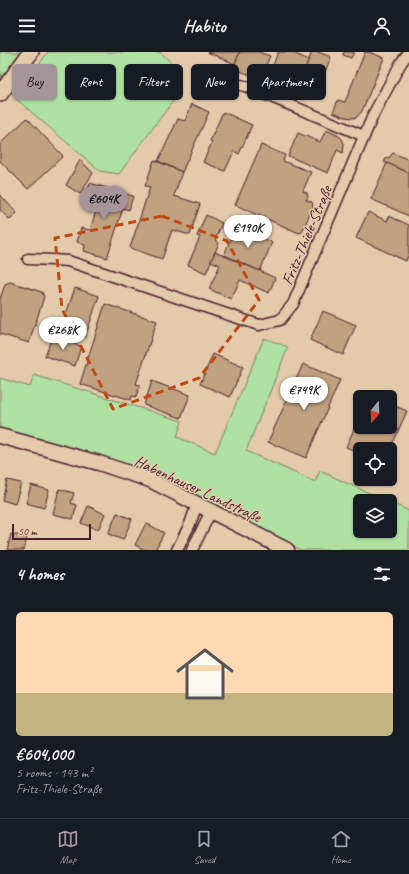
<!DOCTYPE html>
<meta charset="utf-8">
<style>
:root{--surface:#171b24;--page:#242831;--text:#f1f3f6;--muted:#9ea1a6;--line:#363941;--accent:#a6949b}
body{margin:0;font-family:Caveat,sans-serif;background:var(--page);color:var(--text);height:100vh;display:flex;flex-direction:column;font-size:15px;white-space:nowrap}
*{box-sizing:border-box;margin:0}
p{font-size:13px;color:var(--muted)}
.icon{flex:none;width:22px;height:22px;fill:none;stroke:currentColor;stroke-width:2;stroke-linecap:round;stroke-linejoin:round}
.map{position:relative;height:498px;overflow:hidden}
.details{display:flex;flex-direction:column;background:var(--surface);flex:1}
.details>*{flex:none}
.guide{position:absolute;left:12px;top:12px;width:385px;height:36px;display:flex;gap:8px}
.needle{width:26px;rotate:198deg}
.fabs{position:absolute;left:353px;top:338px;display:grid;gap:8px}
.fabs a{display:grid;place-items:center;width:44px;height:44px;border-radius:6px;background:var(--surface);box-shadow:0 1px 3px #0004;font-size:20px}
.scale{position:absolute;left:12px;bottom:10px;width:79px;box-sizing:border-box;padding-left:4px;border:2px solid #4a1f2b;border-top:0;font-size:11px;line-height:14px;white-space:nowrap;color:#4a1f2b;-webkit-text-stroke:3px #e3caab;paint-order:stroke}
.price{position:absolute;translate:-50% -34px;padding:0 9px;border-radius:14px;background:#fff;color:#222;font-size:13px;line-height:26px;filter:drop-shadow(0 1px 2px #0008)}
.price::after{content:'';position:absolute;left:50%;top:24px;width:12px;height:9px;margin-left:-6px;background:inherit;clip-path:polygon(0 0,100% 0,50% 100%)}
.price.selected{background:var(--accent);color:#111}
ul{padding:0;list-style:none}
li{display:grid;align-content:center;gap:8px;height:212px;padding:0 16px}
li span{display:grid;place-items:center;height:124px;border-radius:6px;color:#555}
li>.icon{margin-inline-start:auto}
span .icon{width:72px;height:72px;fill:#fffc;stroke-width:1}
li b{font-size:17px}
h2{display:flex;justify-content:space-between;align-items:center;height:48px;padding:0 16px;font-size:17px}
.pill{padding:0 14px;border-radius:6px;background:var(--surface);box-shadow:0 1px 3px #0004;font-size:14px;line-height:36px}
.pill.selected{background:var(--accent);color:#111}
header{display:flex;justify-content:space-between;align-items:center;height:52px;padding:0 16px;background:var(--surface);font-size:18px;font-weight:700}
.menu{display:flex;justify-content:space-around;align-items:center;height:56px;border-top:1px solid var(--line);background:var(--surface);font-size:11px;color:var(--muted)}
.menu a{display:grid;justify-items:center;gap:2px}
.menu .selected{color:var(--accent)}
.map>svg:first-child{display:block}
.green{fill:#aee1a2;stroke:#7c8066}
.building{fill:#c1a280;stroke:#4a1f2b}
.lines{fill:none;stroke-linecap:round;stroke-linejoin:round}
.street-casing{stroke:#4a1f2b;stroke-width:13}
.secondary-casing{stroke:#4a1f2b;stroke-width:17}
.primary-casing{stroke:#4a1f2b;stroke-width:18}
.street{stroke:#e3caab;stroke-width:10}
.secondary{stroke:#e3caab;stroke-width:14}
.primary{stroke:#e3caab;stroke-width:15}
.marked{fill:none;stroke:#c04a14;stroke-width:3;stroke-dasharray:8 5;stroke-linejoin:round}
.labels{text-anchor:middle;stroke-width:3;stroke-linejoin:round;paint-order:stroke}
.street-label{font-size:16px;fill:#4a1f2b;stroke:#e3caab}
</style>
<header><svg class="icon" aria-label="menu" viewBox="0 0 24 24"><path d="M4 6h16M4 12h16M4 18h16"/></svg>Habito<svg class="icon" aria-label="person" viewBox="0 0 24 24"><circle cx="12" cy="8" r="4"/><path d="M4 21q1-7 8-7t8 7"/></svg></header>
<div class="map">
<svg width="409" height="498" viewBox="0 0 409 498">
<rect width="100%" height="100%" fill="#e3caab"/>
<filter id="ink" filterUnits="userSpaceOnUse"><feTurbulence type="fractalNoise" baseFrequency=".025" numOctaves="2"/><feDisplacementMap in="SourceGraphic" scale="8" xChannelSelector="R" yChannelSelector="G"/><feConvolveMatrix kernelMatrix="1 2 1 2 8 2 1 2 1" color-interpolation-filters="sRGB"/></filter>
<g filter="url(#ink)">
<!-- green -->
<g class="green">
<path d="M0 0H26L3 30 0 17Z"/>
<path d="M48 0H160L176 15V45L119 122 100 119 15 46Z"/>
<path d="M264 286 288 295 246 399 315 430 320 419 387 449H360V479H390V450L409 459V498H301L228 460 89 402 0 377V326L30 335 34 323 182 369 177 385 215 401Z"/>
</g>
<!-- building -->
<g class="building">
<path d="M207 0H240L235 12Z"/>
<path d="M240 0H259L270 4 260 27 233 16Z"/>
<path d="M278 0H291L309 8 301 27 272 16Z"/>
<path d="M312 0H318L331 5 318 37 300 29Z"/>
<path d="M344 0H354L351 6 343 3Z"/>
<path d="M365 0H369L384 6 362 59 357 65 353 66 345 65 333 60 338 48 345 50Z"/>
<path d="M192 52 209 60 182 120 158 109 178 67 185 69Z"/>
<path d="M223 60 252 73 239 102 234 99 225 119 203 110 212 90 210 89Z"/>
<path d="M27 66 63 104 28 137 0 109V92Z"/>
<path d="M326 78 339 84 342 87 344 92 343 101 337 98 328 121 288 104 298 81 320 90Z"/>
<path d="M261 93 285 103 283 109 311 120 303 139 307 141 308 145 306 148 312 150 313 154 302 180 299 181 235 153Z"/>
<path d="M393 101 409 108V121L384 110 387 105 389 106 391 103Z"/>
<path d="M80 108 93 121 80 142 66 133Z"/>
<path d="M154 108 182 120 174 144 200 152 190 183 172 178 162 207 130 196 150 135 145 134Z"/>
<path d="M387 111 409 121V164L371 147Z"/>
<path d="M90 131 133 144 129 158 123 156 107 206 84 199 85 193 77 190 81 176 90 178 99 149 86 145Z"/>
<path d="M0 143 17 161 10 168 0 158Z"/>
<path d="M368 160 387 169 389 164 409 173V204H408L406 209 356 186Z"/>
<path d="M206 163 222 171 215 188 219 191 206 221 188 213 200 185 197 184Z"/>
<path d="M236 175 272 190 260 219 224 203Z"/>
<path d="M215 200 260 219 275 226 269 241 240 228 231 247 209 237 220 213 211 209Z"/>
<path d="M10 230 42 240 44 245 29 291 0 282V247L5 232Z"/>
<path d="M75 236 99 244 85 285 61 277Z"/>
<path d="M105 252 157 269 136 332 140 333 136 345 132 344 131 348 80 332Z"/>
<path d="M323 259 356 273 343 303 310 288Z"/>
<path d="M52 285 81 294 75 314 45 304Z"/>
<path d="M213 302 243 315 230 345 200 332Z"/>
<path d="M303 312 340 328 306 406 268 390Z"/>
<path d="M152 329 190 343 181 366 144 353Z"/>
<path d="M390 352 407 359 390 397H360V401L346 395 360 363V375H390Z"/>
<path d="M7 428 21 431 15 452 2 448Z"/>
<path d="M31 433 49 438 44 456 26 451Z"/>
<path d="M59 437 74 441 71 451 77 453 73 467 53 462Z"/>
<path d="M88 454 105 462 98 478 81 471Z"/>
<path d="M117 461 132 467 123 488 108 482Z"/>
<path d="M146 471 164 481 155 498H145L135 493Z"/>
<path d="M11 482 27 485 24 498H7Z"/>
</g>
<g class="lines">
<defs>
<g id="street">
<path d="M200 25 245 34 364 84"/>
<path d="M28 207 53 208 68 209 259 273 280 268 293 252 374 61 401 11 409 0"/>
<path d="M177 498 190 472 197 452"/>
<path d="M192 498 211 459"/>
</g>
<path id="secondary" d="M0 384 99 411 150 428 287 498"/>
<path id="primary" d="M0 42 31 0"/>
</defs>
<!-- street casing -->
<use href="#street" class="street-casing"/>
<!-- secondary casing -->
<use href="#secondary" class="secondary-casing"/>
<!-- primary casing -->
<use href="#primary" class="primary-casing"/>
<!-- street -->
<use href="#street" class="street"/>
<!-- secondary -->
<use href="#secondary" class="secondary"/>
<!-- primary -->
<use href="#primary" class="primary"/>
</g>
</g>
<!-- marked area -->
<path class="marked" d="M162 164 227 189 259 248 199 326 113 357 62 257 55 186Z"/>
<g class="labels">
<!-- street labels -->
<g class="street-label">
<text transform="translate(306 183) rotate(-67)" y="6">Fritz-Thiele-Straße</text>
<text transform="translate(198 436) rotate(25)" y="6">Habenhauser Landstraße</text>
</g>
</g>
</svg>
<div class="fabs">
<a><svg class="needle" viewBox="-14 -14 28 28"><path d="M0-13l5 13h-10z" fill="#e53935"/><path d="M0 13l5-13h-10z" fill="#9ea1a6"/></svg></a>
<a><svg class="icon" aria-label="locate" viewBox="0 0 24 24"><circle cx="12" cy="12" r="6"/><path d="M12 2v4M12 18v4M2 12h4M18 12h4"/></svg></a>
<a><svg class="icon" aria-label="layers" viewBox="0 0 24 24"><path d="M12 4l9 5-9 5-9-5zM3 14l9 5 9-5"/></svg></a>
</div>
<div class="scale">50 m</div>
<b class="price selected" style="left:104px;top:168px">€604K</b>
<b class="price" style="left:248px;top:197px">€190K</b>
<b class="price" style="left:63px;top:299px">€268K</b>
<b class="price" style="left:304px;top:359px">€749K</b>
<div class="guide">
<a class="pill selected">Buy</a>
<a class="pill">Rent</a>
<a class="pill">Filters</a>
<a class="pill">New</a>
<a class="pill">Apartment</a>
</div>
</div>
<section class="details">
<h2>4 homes<svg class="icon" aria-label="filters" viewBox="0 0 24 24"><path d="M4 7h16M4 17h16"/><circle cx="9" cy="7" r="2"/><circle cx="15" cy="17" r="2"/></svg></h2>
<ul>
<li><span style="background:linear-gradient(#ffd9b3 65%,#c2b280 0)"><svg class="icon" aria-label="home" viewBox="0 0 24 24"><path d="M3 11l9-7 9 7M6 9v11h12V9"/></svg></span><div><b>€604,000</b><p>5 rooms · 143 m²</p><p>Fritz-Thiele-Straße</p></div></li>
</ul>
</section>
<nav class="menu">
<a class="selected"><svg class="icon" aria-label="map" viewBox="0 0 24 24"><path d="M3 6l6-2 6 2 6-2v14l-6 2-6-2-6 2zM9 4v14M15 6v14"/></svg>Map</a>
<a><svg class="icon" aria-label="saved" viewBox="0 0 24 24"><path d="M7 4h10v16l-5-4-5 4z"/></svg>Saved</a>
<a><svg class="icon" aria-label="home" viewBox="0 0 24 24"><path d="M3 11l9-7 9 7M6 9v11h12V9"/></svg>Home</a>
</nav>
